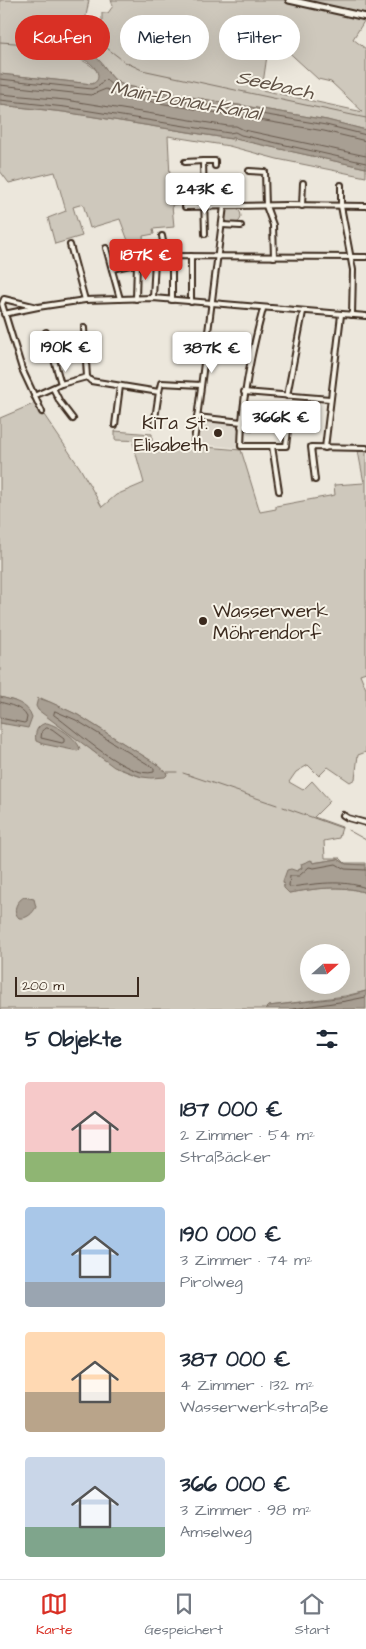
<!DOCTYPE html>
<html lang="de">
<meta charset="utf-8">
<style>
:root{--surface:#fff;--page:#f6f6f7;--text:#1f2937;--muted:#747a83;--line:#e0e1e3;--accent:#d93025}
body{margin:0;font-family:"Architects Daughter",sans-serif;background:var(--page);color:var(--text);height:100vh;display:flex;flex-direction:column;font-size:19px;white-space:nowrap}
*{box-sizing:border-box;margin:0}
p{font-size:16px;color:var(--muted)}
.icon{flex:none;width:28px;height:28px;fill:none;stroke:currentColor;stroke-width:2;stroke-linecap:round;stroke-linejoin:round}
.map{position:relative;height:1009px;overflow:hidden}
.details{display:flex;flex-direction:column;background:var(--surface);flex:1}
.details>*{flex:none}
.guide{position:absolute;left:15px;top:15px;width:336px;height:45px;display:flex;gap:10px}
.needle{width:32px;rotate:69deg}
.controls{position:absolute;left:300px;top:944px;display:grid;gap:10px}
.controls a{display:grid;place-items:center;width:50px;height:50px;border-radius:50%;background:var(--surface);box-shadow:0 5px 20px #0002;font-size:25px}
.scale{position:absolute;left:15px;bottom:12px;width:124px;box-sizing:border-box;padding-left:5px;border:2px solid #3b2a1e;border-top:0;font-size:14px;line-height:18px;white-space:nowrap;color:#3b2a1e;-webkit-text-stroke:4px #f7f3e8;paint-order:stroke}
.price{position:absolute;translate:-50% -42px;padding:0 11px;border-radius:5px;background:#fff;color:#222;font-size:16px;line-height:32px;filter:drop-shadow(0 1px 2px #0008)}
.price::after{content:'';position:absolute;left:50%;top:30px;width:15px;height:11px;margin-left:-8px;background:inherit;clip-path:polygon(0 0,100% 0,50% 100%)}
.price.selected{background:var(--accent);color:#fff}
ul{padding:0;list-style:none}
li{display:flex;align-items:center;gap:15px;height:125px;padding:0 25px}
li span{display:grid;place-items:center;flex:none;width:140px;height:100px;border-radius:5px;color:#555}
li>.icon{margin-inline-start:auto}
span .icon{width:60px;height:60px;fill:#fffc;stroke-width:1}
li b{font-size:21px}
h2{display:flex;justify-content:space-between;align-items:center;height:60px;padding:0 25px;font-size:21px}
.pill{padding:0 18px;border-radius:22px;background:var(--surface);box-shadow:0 5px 20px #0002;font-size:18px;line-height:45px}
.pill.selected{background:var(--accent);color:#fff}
.tab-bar{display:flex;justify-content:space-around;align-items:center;height:70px;border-top:1px solid var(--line);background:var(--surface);font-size:14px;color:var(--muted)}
.tab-bar a{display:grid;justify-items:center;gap:2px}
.tab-bar .selected{color:var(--accent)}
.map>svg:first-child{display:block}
.built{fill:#ddd7cc}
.green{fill:#cec8bc;stroke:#84796d;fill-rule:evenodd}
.water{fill:#a89f93;stroke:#7c7064}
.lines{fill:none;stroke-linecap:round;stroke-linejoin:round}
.shore{stroke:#67594d;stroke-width:1}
.stream{stroke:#7c7064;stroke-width:1}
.street-casing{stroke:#3b2a1e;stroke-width:8}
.secondary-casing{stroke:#3b2a1e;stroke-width:9}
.street{stroke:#f7f3e8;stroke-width:4}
.secondary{stroke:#f7f3e8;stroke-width:5}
.poi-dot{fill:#3b2a1e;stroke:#f7f3e8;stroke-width:2}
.labels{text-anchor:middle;stroke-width:4;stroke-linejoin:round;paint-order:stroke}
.poi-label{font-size:19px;fill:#3b2a1e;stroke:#f7f3e8;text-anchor:end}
.water-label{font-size:20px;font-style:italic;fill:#615347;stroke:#f7f3e8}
</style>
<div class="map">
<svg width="366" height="1009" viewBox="0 0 366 1009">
<rect width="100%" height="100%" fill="#ece7dc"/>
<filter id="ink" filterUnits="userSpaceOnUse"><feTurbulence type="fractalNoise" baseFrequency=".02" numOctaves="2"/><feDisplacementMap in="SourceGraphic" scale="10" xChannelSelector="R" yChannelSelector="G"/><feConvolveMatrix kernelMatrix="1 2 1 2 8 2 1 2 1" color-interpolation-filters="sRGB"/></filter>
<g filter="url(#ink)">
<!-- built -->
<path class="built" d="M198 419 240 423V448L196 444Z"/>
<!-- green -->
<g class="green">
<path d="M0 0H89L86 16 88 20 94 19 101 30 102 23V13H108L113 6 111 0H366V18L353 39 366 49V130L327 120 126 86C108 80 108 66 94 56 86 50 77 48 67 45L66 47 58 46 54 42 53 45 39 43 30 45 39 46V50L44 48H53V51L58 49 66 51V54C76 56 115 74 92 84L0 74ZM270 35 318 79 331 82 363 112 262 90Z"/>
<path d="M0 105 64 112 231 139 232 137H235L236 139 366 168V177L277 159 229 146 168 136 170 177 177 179 184 203 172 205 174 227 153 229 154 234 143 236 144 244 130 246 120 219 90 228 83 204 73 207 82 236 55 244 48 218 66 211 55 172 9 183 0 171Z"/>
<circle cx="233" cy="216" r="8"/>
<path d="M33 404 42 412 80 468 102 507 116 495 144 483 133 443 193 444V446L241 450 260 512 276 509V506L335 495 334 485 364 483 358 451H366V672L360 674 366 689V752L358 755 355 779 350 782 328 767 319 776 308 765 296 772 289 782 303 790 312 781 330 801 314 817 342 827 339 838 324 841 325 858H340L345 863H366V865L346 864 338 859 312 863V860L297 871H293L289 893C314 889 341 884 366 893V991L345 996 269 1006 266 1009H0V723L6 724 15 701 0 697V418ZM41 698 78 715 158 765 142 777C98 765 70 731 41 698ZM309 952H341V985H309Z"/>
<path d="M115 431 152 434V441L115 440Z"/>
</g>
<!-- water -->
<g class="water">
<path d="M40 40 44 42 45 44 53 45 54 42 58 43V46L66 47 67 45C77 48 87 50 96 57 108 68 109 80 126 86L327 120 366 130V168L235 139V137H232V139L64 112 0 105V74L92 84C96 82 98 81 98 75 96 62 77 56 66 54V51L58 49 57 52H53L52 48H44L43 50H39V46H30V42L39 43Z"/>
<path d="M0 697C12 700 28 703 32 717L28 728 0 723Z"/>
<path d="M38 698 50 702 78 715 158 765 166 772 167 775 165 777 151 778 142 777 114 767 38 710 36 706Z"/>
<path d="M47 723C58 726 77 738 80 749L78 751 43 744 36 741C34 732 38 724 47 723Z"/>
<path d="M338 859 346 864 366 865V893C342 884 314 889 289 893L284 888 283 881 287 870 291 869 297 871 302 868 301 864 311 860 313 863Z"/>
<path d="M24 897 34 899 36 907C33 913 27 919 19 918 12 911 16 902 24 897Z"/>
<path d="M366 991V1009H266L269 1006 345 997Z"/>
</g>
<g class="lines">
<!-- shore -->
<g class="shore">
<path d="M0 79 92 89 99 86 105 79 114 87 125 91 326 125 366 135"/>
<path d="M0 85 91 95 106 89 124 97 324 131 366 141"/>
<path d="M0 94 66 100 228 126H236L244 130 366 156"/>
<path d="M0 100 65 107 229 133 235 132 241 135 366 163"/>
<path d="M0 702C10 705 22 707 27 717L26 722 24 723 0 718"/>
<path d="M55 711 76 720 154 768V772C128 780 76 730 54 715Z"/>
<path d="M47 728 52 729 64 738V742L62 743 41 738 42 731Z"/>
<path d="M366 870 345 869 336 864 314 868 309 867 299 876H290L289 886 291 887C315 884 342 879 366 888"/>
<path d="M293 1009 346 1001 366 997"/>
</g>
<!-- stream -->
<g class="stream">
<path d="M70 30 90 35 125 62 142 70 366 118"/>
<path d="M0 42 29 44"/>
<path d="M233 141 234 137"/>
<path d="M166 772H177"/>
<path d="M183 773 277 805"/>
<path d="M283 807 342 828"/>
<path d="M348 830 366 840"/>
</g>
<defs>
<g id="street">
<path d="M203 161H215V166"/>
<path d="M185 162 203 161 205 234"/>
<path d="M249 171 265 172 266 206 273 225 274 257"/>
<path d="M341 185V206L353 270 352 315"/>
<path d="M302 206 303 183"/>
<path d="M185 207 287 205 366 206"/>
<path d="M222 225 241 226"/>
<path d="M162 236 166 257"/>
<path d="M70 245 85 300"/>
<path d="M106 248 120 299"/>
<path d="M172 256V300"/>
<path d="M191 256V302"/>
<path d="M112 269 172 256 366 257"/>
<path d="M153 298 155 260"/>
<path d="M136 299 137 263"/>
<path d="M37 307 4 299 2 304 22 369 42 412"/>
<path d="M4 314 38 307 85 300 153 298 366 316"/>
<path d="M84 328 87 377"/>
<path d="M46 332 61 384"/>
<path d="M53 388 60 402 73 419"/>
<path d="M244 392 330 399"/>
<path d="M34 396 61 384 87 377 91 381 159 392 161 383 201 385"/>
<path d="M287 396 303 312"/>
<path d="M197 417 242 422C245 383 253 346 263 309"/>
<path d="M242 422 241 446H272L279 491"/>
<path d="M115 425 120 386"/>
<path d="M154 425 159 392"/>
<path d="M241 426 259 427"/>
<path d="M194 442 224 206"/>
<path d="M272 446H286L288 430"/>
<path d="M325 448 341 315"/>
<path d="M315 480 311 447 366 448"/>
<path d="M343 815 348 818 366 823"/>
</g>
<path id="secondary" d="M289 0 366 17"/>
</defs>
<!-- street casing -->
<use href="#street" class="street-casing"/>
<!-- secondary casing -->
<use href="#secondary" class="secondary-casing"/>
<!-- street -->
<use href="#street" class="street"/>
<!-- secondary -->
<use href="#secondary" class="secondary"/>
</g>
</g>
<!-- markers -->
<g class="poi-dot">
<circle cx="218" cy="433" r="5"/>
<circle cx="203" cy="621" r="5"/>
</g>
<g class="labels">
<!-- poi labels -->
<g class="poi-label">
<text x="208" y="429">KiTa St.<tspan x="208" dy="22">Elisabeth</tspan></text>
<text x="213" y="617" text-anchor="start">Wasserwerk<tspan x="213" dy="22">Möhrendorf</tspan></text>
</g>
<!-- water labels -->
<g class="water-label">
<text transform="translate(275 84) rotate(12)" y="7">Seebach</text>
<text transform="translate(186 100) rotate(10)" y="7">Main-Donau-Kanal</text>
</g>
</g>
</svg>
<div class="controls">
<a><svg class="needle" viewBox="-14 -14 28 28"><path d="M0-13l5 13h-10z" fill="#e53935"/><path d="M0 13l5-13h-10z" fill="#747a83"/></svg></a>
</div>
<div class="scale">200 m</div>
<b class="price" style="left:205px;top:215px">243K €</b>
<b class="price selected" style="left:146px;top:281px">187K €</b>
<b class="price" style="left:66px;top:373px">190K €</b>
<b class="price" style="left:212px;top:374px">387K €</b>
<b class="price" style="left:281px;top:443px">366K €</b>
<div class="guide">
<a class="pill selected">Kaufen</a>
<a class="pill">Mieten</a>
<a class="pill">Filter</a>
</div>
</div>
<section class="details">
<h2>5 Objekte<svg class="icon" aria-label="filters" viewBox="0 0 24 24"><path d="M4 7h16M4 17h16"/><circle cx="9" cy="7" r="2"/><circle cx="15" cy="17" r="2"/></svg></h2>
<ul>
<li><span style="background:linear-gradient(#f6c9c9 70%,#8fb573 0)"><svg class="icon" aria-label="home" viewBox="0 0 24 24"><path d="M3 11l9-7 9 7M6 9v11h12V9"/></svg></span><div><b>187 000 €</b><p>2 Zimmer · 54 m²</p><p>Straßäcker</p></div></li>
<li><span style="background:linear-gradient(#a9c7e8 75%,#9aa5b1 0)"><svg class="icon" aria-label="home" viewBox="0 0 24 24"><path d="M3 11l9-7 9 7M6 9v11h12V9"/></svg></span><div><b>190 000 €</b><p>3 Zimmer · 74 m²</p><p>Pirolweg</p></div></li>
<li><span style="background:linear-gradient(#ffd9b3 60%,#b9a48a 0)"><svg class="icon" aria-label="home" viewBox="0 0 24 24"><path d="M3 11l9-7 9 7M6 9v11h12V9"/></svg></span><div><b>387 000 €</b><p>4 Zimmer · 132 m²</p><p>Wasserwerkstraße</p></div></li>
<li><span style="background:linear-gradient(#c9d6e8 70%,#7fa58c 0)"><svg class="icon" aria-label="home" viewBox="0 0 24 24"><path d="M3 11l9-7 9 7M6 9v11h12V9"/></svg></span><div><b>366 000 €</b><p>3 Zimmer · 98 m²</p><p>Amselweg</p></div></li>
</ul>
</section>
<nav class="tab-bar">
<a class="selected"><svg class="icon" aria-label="map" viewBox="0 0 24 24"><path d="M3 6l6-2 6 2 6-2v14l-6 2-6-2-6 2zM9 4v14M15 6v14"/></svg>Karte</a>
<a><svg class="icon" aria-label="saved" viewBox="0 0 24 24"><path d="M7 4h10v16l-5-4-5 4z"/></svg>Gespeichert</a>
<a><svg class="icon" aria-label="home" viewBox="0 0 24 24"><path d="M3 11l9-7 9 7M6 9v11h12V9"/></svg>Start</a>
</nav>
